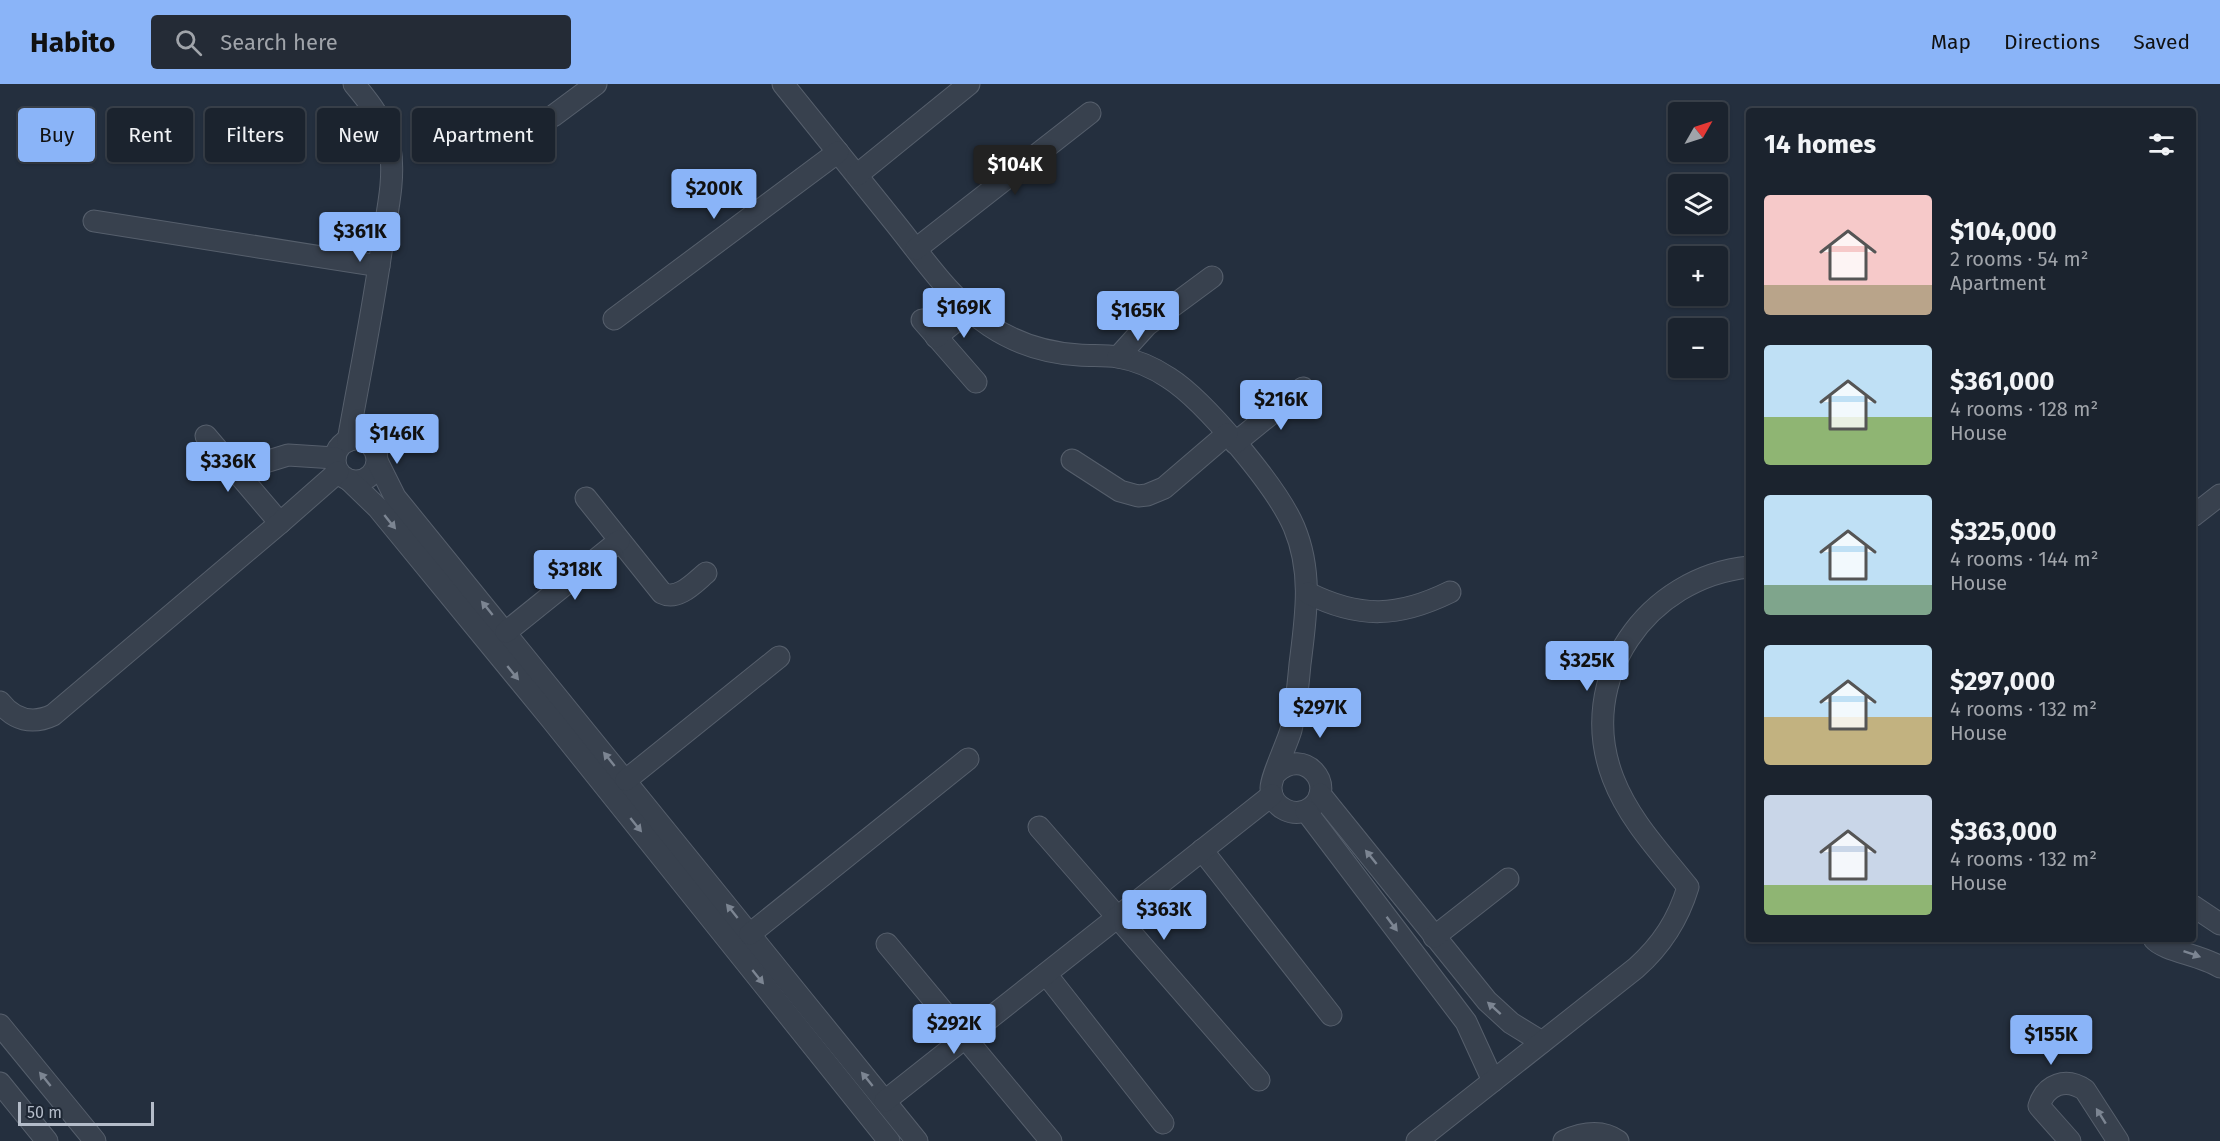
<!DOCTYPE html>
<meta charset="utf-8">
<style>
:root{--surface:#1b232e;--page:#242b36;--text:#f1f3f6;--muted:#a0a4aa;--line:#39404a;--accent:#8ab4f8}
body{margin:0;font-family:"Fira Sans",sans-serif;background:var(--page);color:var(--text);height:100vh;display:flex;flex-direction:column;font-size:22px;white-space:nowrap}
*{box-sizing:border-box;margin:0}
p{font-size:20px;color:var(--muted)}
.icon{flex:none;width:33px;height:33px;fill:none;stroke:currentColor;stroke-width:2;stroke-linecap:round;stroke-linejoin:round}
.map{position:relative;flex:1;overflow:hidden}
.side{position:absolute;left:1746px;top:24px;width:450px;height:834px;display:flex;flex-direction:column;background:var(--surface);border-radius:6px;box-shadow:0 2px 4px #0004,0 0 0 2px var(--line)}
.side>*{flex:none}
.hud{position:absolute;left:18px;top:24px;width:570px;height:54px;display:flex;gap:12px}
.needle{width:39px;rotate:51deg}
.tools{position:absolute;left:1668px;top:18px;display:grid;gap:12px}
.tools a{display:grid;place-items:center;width:60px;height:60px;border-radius:6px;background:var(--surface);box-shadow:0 2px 4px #0004,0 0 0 2px var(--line);font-size:30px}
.scale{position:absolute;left:18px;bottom:15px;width:136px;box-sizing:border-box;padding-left:6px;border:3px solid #b4bcc9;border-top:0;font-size:16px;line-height:21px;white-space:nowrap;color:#b4bcc9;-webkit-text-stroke:4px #1d2633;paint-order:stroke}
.price{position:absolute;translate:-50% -51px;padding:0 14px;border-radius:6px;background:var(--accent);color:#111;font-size:20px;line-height:39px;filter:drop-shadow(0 2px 3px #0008)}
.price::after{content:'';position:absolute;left:50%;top:36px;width:18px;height:14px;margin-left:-9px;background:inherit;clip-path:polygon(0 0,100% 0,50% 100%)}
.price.selected{background:#222;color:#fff}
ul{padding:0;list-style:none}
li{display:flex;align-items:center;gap:18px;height:150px;padding:0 18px}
li span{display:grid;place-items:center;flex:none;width:168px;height:120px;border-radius:6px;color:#555}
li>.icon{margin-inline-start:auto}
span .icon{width:72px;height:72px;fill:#fffc;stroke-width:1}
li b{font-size:26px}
h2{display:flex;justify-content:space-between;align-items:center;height:72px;padding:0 18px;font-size:26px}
.chip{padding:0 21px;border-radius:6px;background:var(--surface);box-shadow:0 2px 4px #0004,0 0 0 2px var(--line);font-size:21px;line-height:54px}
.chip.selected{background:var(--accent);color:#111}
header{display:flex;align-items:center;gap:36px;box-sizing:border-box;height:84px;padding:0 30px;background:var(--accent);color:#111}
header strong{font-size:28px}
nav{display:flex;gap:33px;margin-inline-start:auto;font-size:21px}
.search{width:420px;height:54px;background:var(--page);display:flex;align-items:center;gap:15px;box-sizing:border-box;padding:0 21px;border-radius:6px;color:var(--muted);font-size:22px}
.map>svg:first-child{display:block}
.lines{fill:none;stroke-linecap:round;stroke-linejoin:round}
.minor-casing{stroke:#565f6c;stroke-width:23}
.minor{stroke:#38414e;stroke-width:21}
.oneway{fill:#7c8592}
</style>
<header>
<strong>Habito</strong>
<div class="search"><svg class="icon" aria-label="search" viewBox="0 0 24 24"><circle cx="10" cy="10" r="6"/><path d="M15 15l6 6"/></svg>Search here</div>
<nav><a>Map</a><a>Directions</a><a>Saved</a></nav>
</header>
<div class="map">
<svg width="2220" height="1057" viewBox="0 0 2220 1057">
<rect width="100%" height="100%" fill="#242f3e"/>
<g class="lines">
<defs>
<g id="minor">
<path d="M783 0C821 47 858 93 895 139 924 175 951 216 990 242 1017 260 1047 269 1079 271 1092 272 1105 271 1118 273 1136 276 1154 284 1169 294 1205 317 1277 403 1294 443 1313 488 1306 532 1300 580 1298 602 1296 625 1291 646 1287 660 1271 693 1271 704 1271 724 1296 736 1312 723 1337 701 1304 662 1276 689"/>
<path d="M553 32 596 0"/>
<path d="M857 91 969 0"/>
<path d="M94 137 379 182"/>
<path d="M916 165 1090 29"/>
<path d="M614 235 838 68"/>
<path d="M922 236 976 298"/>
<path d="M936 253 969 226"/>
<path d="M1118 273 1147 241 1212 193"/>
<path d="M206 352 280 439"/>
<circle cx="356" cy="376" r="21"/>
<path d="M348 357C360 289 374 222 383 154 388 124 395 93 390 63 385 38 370 19 354 0"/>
<path d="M1235 359 1303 304"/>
<path d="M1072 376 1120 407 1138 412 1147 411 1164 404 1227 350"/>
<path d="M378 379 395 413 917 1057"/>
<path d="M236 387 288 371 335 374"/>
<path d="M349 396 378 424 551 635 889 1057"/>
<path d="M586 414 662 509C678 517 694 499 706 489"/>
<path d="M2193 432 2220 411"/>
<path d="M1308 509C1360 535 1399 533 1450 508"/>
<path d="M506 548 619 457"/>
<path d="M0 618C14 636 32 641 53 631L280 439 338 388"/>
<path d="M626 696 779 573"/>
<path d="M1320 710 1487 917 1511 939 1542 958"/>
<path d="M1306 727 1466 938 1493 997"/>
<path d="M1039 743 1259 996"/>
<path d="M1202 766 1331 931"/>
<path d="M2193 822 2220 840"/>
<path d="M750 850 968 675"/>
<path d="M1434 853 1508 795"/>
<path d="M2154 855C2164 867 2202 871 2220 883"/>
<path d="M887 860 1051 1057"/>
<path d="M1046 890 1163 1039"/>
<path d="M0 941 95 1057"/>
<path d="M0 999 47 1057"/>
<path d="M885 1017 1272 711"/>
<path d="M1417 1057 1636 884C1662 861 1678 836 1688 803 1661 769 1629 736 1613 694 1575 595 1647 493 1749 483"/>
<path d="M1564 1057C1582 1049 1601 1045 1618 1057"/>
<path d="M2070 1057 2039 1022C2046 1000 2066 993 2085 1006L2118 1057"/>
</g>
</defs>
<!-- minor casing -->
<use href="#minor" class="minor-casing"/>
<!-- minor -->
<use href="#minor" class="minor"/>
</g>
<!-- one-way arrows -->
<defs><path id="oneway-solid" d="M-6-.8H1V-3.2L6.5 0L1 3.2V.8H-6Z" transform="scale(1.5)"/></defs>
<g class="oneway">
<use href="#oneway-solid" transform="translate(390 438) rotate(51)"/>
<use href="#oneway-solid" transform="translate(487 524) rotate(-129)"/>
<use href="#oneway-solid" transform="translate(513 589) rotate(51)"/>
<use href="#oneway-solid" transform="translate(609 675) rotate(-129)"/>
<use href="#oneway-solid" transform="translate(636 741) rotate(51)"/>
<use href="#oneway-solid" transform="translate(1371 773) rotate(-129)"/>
<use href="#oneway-solid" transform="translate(732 827) rotate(-129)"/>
<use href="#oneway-solid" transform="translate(1392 840) rotate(53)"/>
<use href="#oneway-solid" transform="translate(2192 870) rotate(19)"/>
<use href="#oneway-solid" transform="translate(758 893) rotate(51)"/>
<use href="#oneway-solid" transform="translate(1494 924) rotate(-138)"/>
<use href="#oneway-solid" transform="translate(45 995) rotate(-129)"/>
<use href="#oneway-solid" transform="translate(867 995) rotate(-129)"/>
<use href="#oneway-solid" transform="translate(2101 1032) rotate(-122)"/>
</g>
</svg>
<div class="tools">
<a><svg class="needle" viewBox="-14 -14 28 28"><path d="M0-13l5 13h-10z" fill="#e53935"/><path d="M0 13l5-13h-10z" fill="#a0a4aa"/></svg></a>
<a><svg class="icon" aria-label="layers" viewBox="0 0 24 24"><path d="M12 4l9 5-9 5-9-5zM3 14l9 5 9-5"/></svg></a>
<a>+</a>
<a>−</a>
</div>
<div class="scale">50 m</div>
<b class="price selected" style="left:1015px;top:112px">$104K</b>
<b class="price" style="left:714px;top:136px">$200K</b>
<b class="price" style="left:360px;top:179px">$361K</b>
<b class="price" style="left:964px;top:255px">$169K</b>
<b class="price" style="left:1138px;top:258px">$165K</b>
<b class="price" style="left:1281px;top:347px">$216K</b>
<b class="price" style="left:397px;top:381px">$146K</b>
<b class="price" style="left:228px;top:409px">$336K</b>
<b class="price" style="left:575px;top:517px">$318K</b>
<b class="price" style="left:1587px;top:608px">$325K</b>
<b class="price" style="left:1320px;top:655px">$297K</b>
<b class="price" style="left:1164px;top:857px">$363K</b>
<b class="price" style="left:954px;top:971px">$292K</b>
<b class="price" style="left:2051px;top:982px">$155K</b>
<div class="hud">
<a class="chip selected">Buy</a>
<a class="chip">Rent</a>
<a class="chip">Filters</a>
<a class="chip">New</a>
<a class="chip">Apartment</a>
</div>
<section class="side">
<h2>14 homes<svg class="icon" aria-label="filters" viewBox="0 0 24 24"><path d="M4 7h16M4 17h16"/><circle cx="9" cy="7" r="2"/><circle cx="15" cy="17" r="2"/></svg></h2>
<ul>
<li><span style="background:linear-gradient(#f6c9c9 75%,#b9a48a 0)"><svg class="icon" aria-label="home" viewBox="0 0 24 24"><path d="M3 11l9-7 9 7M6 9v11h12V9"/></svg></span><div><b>$104,000</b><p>2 rooms · 54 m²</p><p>Apartment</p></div></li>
<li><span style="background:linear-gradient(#bfe0f5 60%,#8fb573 0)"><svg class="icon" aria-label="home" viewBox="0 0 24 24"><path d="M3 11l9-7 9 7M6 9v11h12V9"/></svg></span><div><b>$361,000</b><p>4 rooms · 128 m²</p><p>House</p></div></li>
<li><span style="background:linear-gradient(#bfe0f5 75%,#7fa58c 0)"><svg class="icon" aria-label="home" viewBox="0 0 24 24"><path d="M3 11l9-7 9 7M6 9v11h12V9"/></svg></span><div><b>$325,000</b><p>4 rooms · 144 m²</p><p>House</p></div></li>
<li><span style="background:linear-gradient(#bfe0f5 60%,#c2b280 0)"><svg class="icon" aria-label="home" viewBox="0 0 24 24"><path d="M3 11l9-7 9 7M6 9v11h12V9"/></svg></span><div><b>$297,000</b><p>4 rooms · 132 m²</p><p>House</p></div></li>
<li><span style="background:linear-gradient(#c9d6e8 75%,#8fb573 0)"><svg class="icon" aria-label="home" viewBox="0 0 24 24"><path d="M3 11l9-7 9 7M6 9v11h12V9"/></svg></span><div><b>$363,000</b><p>4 rooms · 132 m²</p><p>House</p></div></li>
</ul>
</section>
</div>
